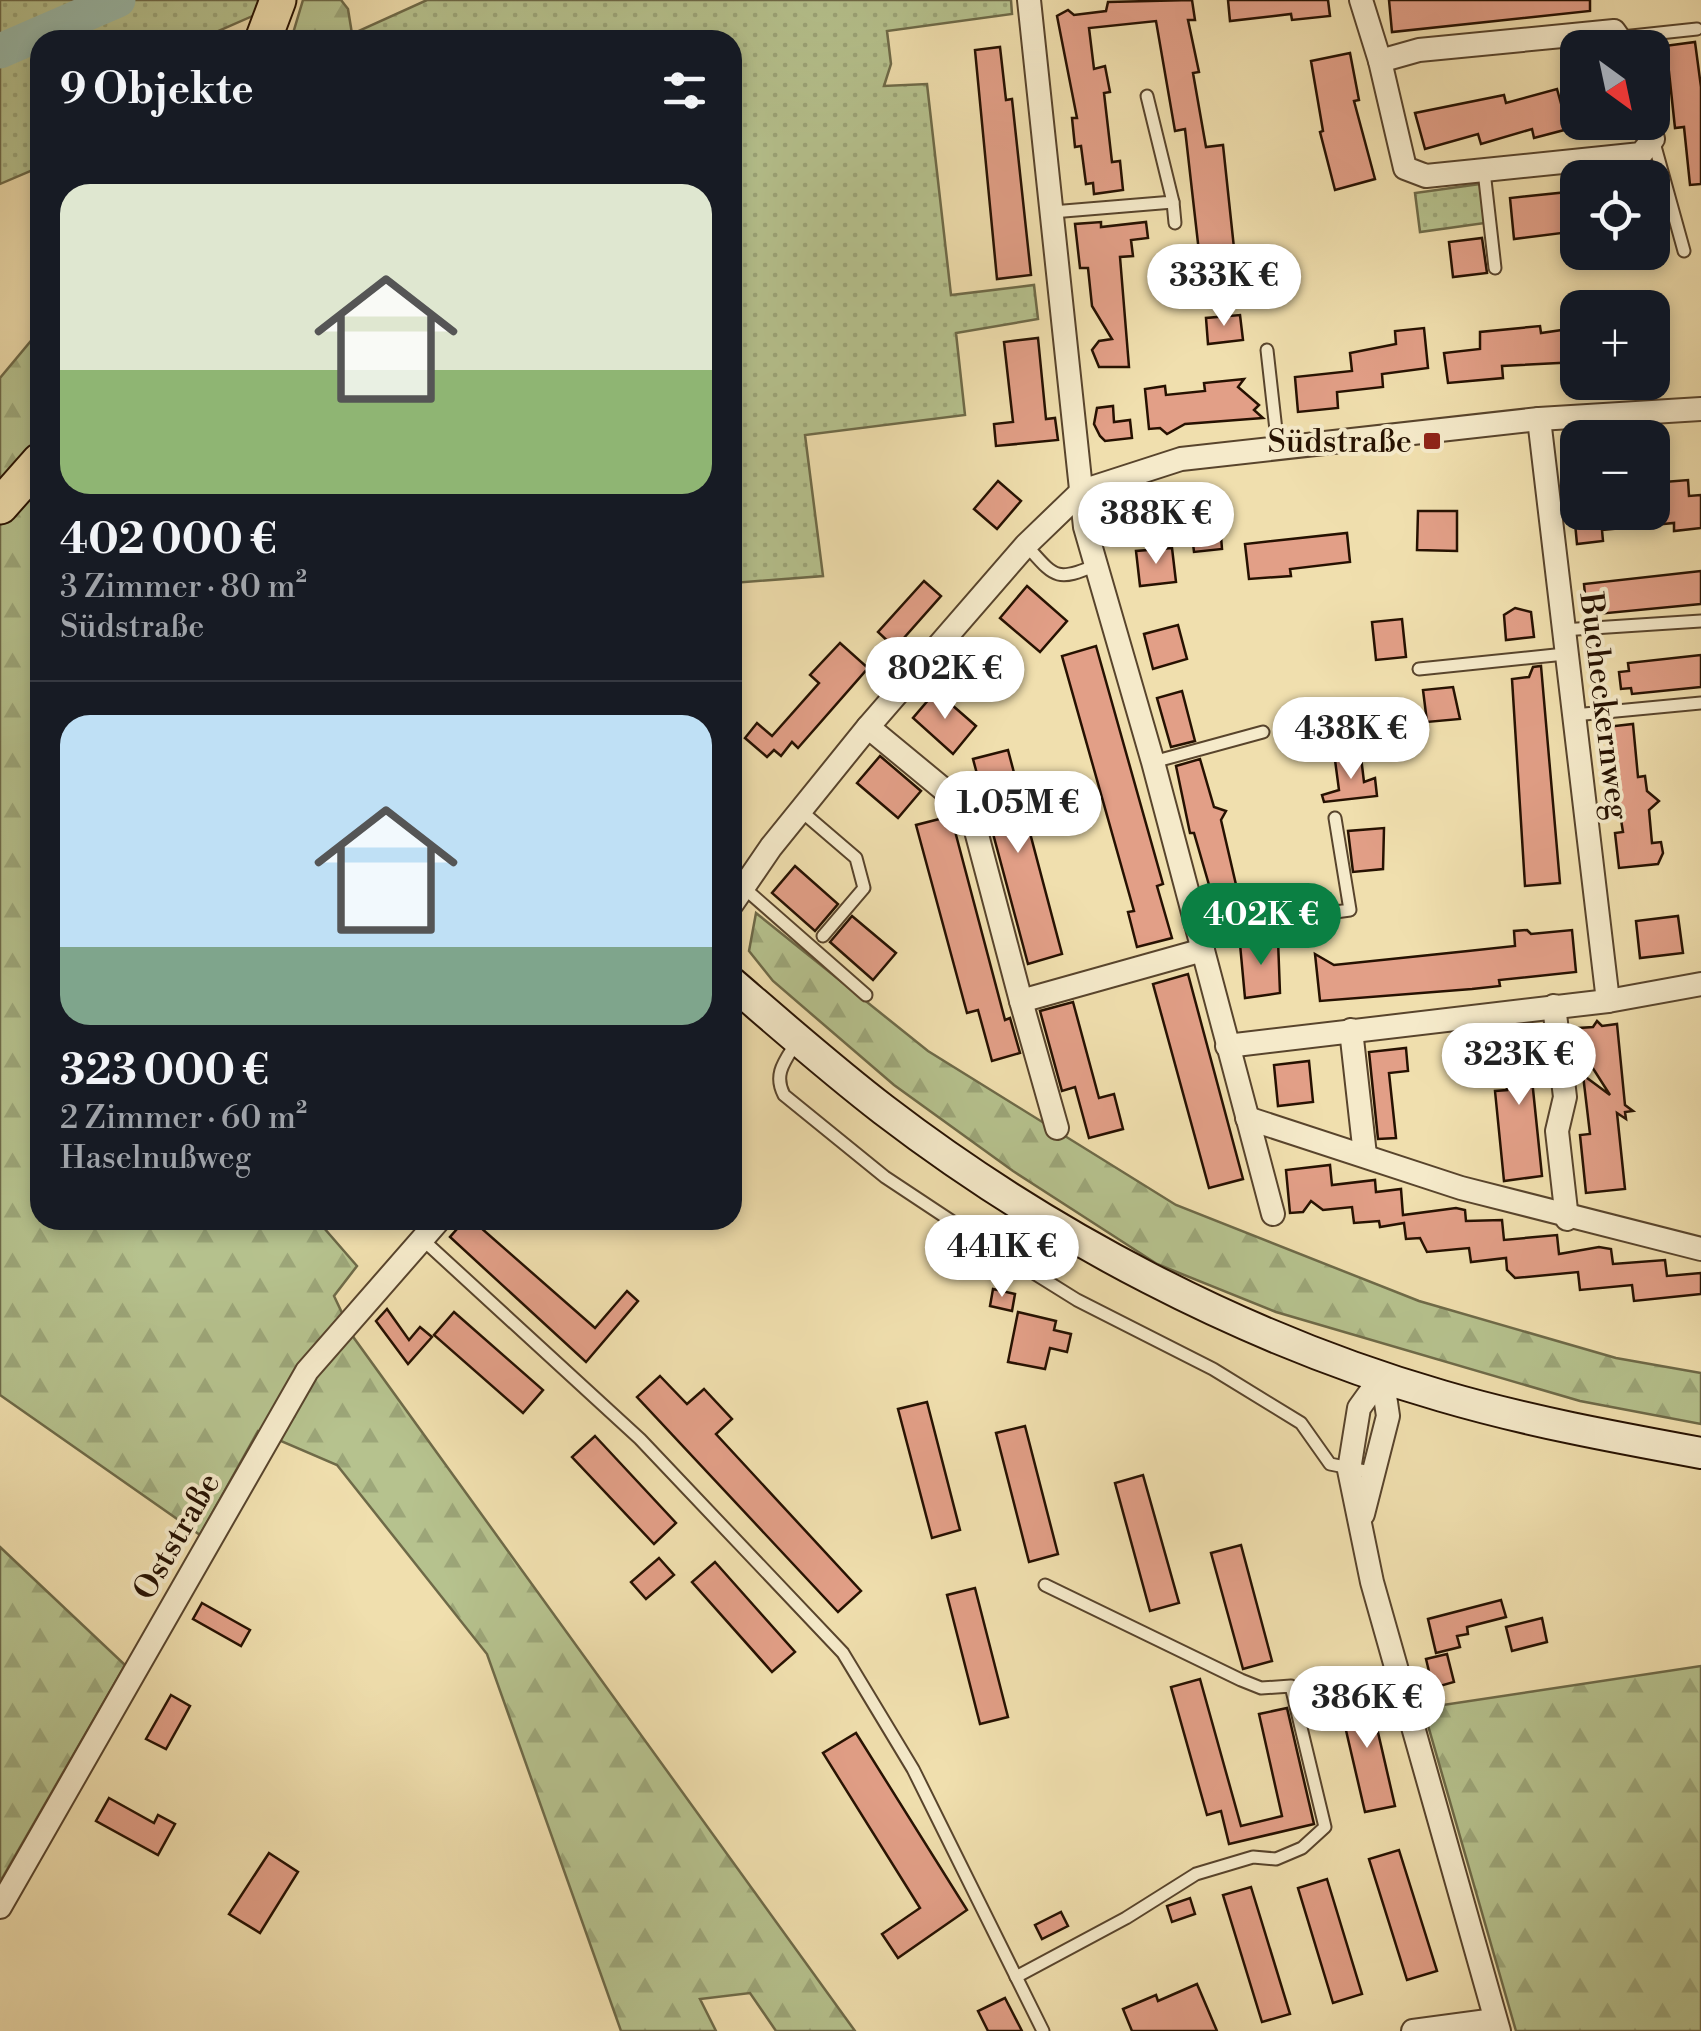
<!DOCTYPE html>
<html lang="de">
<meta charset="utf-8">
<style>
:root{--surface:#171b24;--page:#242831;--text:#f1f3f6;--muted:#9ea1a6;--line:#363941;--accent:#0b8043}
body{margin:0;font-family:"Libre Bodoni",serif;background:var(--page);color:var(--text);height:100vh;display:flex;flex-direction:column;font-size:38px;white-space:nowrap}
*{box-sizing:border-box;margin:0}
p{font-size:32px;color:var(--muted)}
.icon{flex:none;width:55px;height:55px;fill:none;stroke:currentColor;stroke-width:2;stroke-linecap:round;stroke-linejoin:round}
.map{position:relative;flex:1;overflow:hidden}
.sheet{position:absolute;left:30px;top:30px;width:712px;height:1200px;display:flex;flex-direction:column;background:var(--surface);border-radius:30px;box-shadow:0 5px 15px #0003}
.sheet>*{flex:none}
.needle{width:65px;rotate:147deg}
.controls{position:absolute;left:1560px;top:30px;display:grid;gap:20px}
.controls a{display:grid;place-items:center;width:110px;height:110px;border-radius:20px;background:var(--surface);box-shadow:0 5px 15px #0003;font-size:50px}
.price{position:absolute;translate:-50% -85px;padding:0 22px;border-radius:35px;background:#fff;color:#222;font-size:32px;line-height:65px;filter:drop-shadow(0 2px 5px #0008)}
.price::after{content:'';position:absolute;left:50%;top:60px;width:30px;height:22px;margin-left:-15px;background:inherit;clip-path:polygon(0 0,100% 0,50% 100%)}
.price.active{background:var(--accent);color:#fff}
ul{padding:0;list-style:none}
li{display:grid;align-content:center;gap:20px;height:530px;padding:0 30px}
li+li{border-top:2px solid var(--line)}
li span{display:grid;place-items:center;height:310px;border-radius:30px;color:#555}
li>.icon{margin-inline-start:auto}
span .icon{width:180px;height:180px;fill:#fffc;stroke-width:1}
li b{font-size:42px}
h2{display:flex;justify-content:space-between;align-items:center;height:120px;padding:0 30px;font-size:42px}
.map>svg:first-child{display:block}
.grass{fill:url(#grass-dots);stroke:#6e6a48;stroke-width:2.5}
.forest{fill:url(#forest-firs);stroke:#6e6a48;stroke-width:2.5}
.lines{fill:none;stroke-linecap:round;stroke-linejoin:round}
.river{stroke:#9abcac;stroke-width:35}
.building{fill:#e29f87;stroke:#261101;stroke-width:2.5}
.service-casing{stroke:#58442c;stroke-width:15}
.minor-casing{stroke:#58442c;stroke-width:26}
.secondary-casing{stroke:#261101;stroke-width:34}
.primary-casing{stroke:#261101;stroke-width:39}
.service{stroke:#f5eaca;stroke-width:11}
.minor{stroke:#f5eaca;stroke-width:22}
.secondary{stroke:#f5eaca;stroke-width:30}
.primary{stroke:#f0dfae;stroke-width:35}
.poi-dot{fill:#8f2418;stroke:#f5eaca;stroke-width:4}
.labels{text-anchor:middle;stroke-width:8;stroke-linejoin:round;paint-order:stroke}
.poi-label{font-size:32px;fill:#261101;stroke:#f5eaca;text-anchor:end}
.street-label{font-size:32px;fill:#261101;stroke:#f5eaca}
</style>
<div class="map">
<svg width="1701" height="2031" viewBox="0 0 1701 2031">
<defs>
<pattern id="grass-dots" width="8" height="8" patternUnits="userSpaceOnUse" patternTransform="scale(2.5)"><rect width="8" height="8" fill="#b6c28e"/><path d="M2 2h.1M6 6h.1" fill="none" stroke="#9ca679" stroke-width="1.8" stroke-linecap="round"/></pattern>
<pattern id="forest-firs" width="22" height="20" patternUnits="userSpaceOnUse" patternTransform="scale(2.5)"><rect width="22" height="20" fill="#b6c28e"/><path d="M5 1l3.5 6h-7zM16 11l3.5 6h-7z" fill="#9ca679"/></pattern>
</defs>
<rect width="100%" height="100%" fill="#f0dfae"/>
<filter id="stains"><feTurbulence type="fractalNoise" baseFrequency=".002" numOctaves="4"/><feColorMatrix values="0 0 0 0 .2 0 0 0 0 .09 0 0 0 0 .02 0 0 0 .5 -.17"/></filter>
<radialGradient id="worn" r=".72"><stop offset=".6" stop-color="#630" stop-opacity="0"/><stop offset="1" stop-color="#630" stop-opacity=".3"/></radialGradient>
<!-- grass -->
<g class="grass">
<path d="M0 0H289L198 40H40V167L0 184Z"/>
<path d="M427 0H1011L1012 14 887 31 891 64 884 86 927 84 951 295 1034 285 1038 319 956 333 965 415 805 435 823 576 733 583 732 40H353L354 33Z"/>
<path d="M1480 184 1485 223 1420 232 1415 193Z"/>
</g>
<!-- forest -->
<g class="forest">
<path d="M303 0H341L348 9 353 40H291Z"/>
<path d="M40 330V1220H317L357 1266 334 1296 354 1338 855 2031H776L750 1993 700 1999 716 2031H621L487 1654 337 1465 258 1431 200 1535 0 1395V378Z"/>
<path d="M756 913 928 1051 1176 1205 1419 1301 1616 1358 1701 1373V1424L1580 1401 1276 1312 1157 1264 1013 1171 894 1085 773 981 749 951Z"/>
<path d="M0 1547 125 1665 0 1882Z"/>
<path d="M1701 1666V2031H1516L1423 1708Z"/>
</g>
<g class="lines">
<!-- river -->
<path class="river" d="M0 51 118 0"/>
</g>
<!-- building -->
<g class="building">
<path d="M1192 0 1195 20H1188L1199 72 1193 73 1206 147 1223 145 1234 248 1199 252 1185 129 1175 131 1156 21 1089 28 1094 69 1105 66 1110 92 1104 93 1112 162 1120 161 1123 190 1094 194 1093 183 1086 184 1081 146 1075 147 1072 118H1077L1057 16 1068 10 1074 15 1106 11 1108 2Z"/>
<path d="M1228 0H1328L1330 16 1292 20 1291 14 1230 21Z"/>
<path d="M1389 0H1590V11L1392 32Z"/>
<path d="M1695 42 1701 87V184L1690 185 1684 127 1675 128 1669 72 1660 73 1657 47Z"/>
<path d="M1000 47 1006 100 1012 99 1031 275 997 279 975 50Z"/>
<path d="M1350 53 1359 100 1354 101 1375 179 1335 190 1320 132 1323 131 1311 61Z"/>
<path d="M1557 89 1568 129 1534 138 1532 129 1481 144 1478 134 1425 149 1415 113 1504 95 1506 103Z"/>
<path d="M1578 191V231L1514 239 1510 198Z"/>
<path d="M1101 222V227L1146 222 1148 238 1131 240 1133 256 1120 257 1129 367H1099L1092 350 1099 341 1112 339 1092 306 1088 268H1080L1075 224Z"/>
<path d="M1482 238 1487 273 1453 277 1449 242Z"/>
<path d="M1240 315 1243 340 1208 344 1206 318Z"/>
<path d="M1540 326 1541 333 1562 330 1563 339 1578 337V362L1502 366 1503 378 1448 383 1444 353 1480 349V332Z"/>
<path d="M1424 328 1428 368 1382 374 1383 387 1337 392 1338 408 1298 412 1295 377 1352 371 1350 353 1396 344 1395 331Z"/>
<path d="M1038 338 1046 419 1055 418 1058 440 996 446 994 424 1013 422 1004 342Z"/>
<path d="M1244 379 1238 387 1259 405 1254 410 1263 418 1185 424 1167 434 1160 428 1149 429 1145 389 1165 386 1166 395 1205 391 1204 383Z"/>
<path d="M1113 406 1114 422 1130 420 1132 438 1105 441 1100 436 1094 424 1097 408Z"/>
<path d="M1688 480 1689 496 1701 495V528L1674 531V523L1602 530 1603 541 1577 544 1574 512H1652V483Z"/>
<path d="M998 481 1021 501 997 529 974 509Z"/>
<path d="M1418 511H1457V551L1417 550Z"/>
<path d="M1215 524H1220L1222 549 1194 552 1191 527Z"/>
<path d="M1347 533 1350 562 1290 569 1291 576 1249 579 1245 544Z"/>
<path d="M1172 548 1176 582 1140 586 1136 551Z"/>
<path d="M1701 571V604L1587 615 1584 584Z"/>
<path d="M924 581 941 596 895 648 878 632Z"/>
<path d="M1027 586 1067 621 1040 652 1000 618Z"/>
<path d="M1515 608 1531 612 1534 637 1506 640 1504 615Z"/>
<path d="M1402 619 1406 657 1376 660 1372 622Z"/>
<path d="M1178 625 1187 659 1153 669 1144 634Z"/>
<path d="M840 643 868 668 798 748 792 742 781 756 774 750 767 757 745 738 757 723 772 736 819 683 810 675Z"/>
<path d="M1096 646 1163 884 1157 886 1172 938 1137 947 1128 912 1134 911 1062 656Z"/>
<path d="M1701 655V687L1632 694 1631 688 1621 689 1619 672 1629 671 1628 663Z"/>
<path d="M1541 666 1560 883 1525 886 1512 679 1529 677 1533 667Z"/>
<path d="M1453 687 1460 719 1427 722 1423 690Z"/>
<path d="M936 691 976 726 953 754 913 718Z"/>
<path d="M1182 691 1195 741 1171 747 1157 698Z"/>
<path d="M1329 706 1332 732 1292 736 1289 710Z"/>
<path d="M1633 724 1638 777 1645 776 1647 791 1659 801 1649 810 1652 843 1661 842 1663 853 1658 864 1619 868 1615 833 1623 832 1606 727Z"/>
<path d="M1008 750 1062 954 1028 964 973 759Z"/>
<path d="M880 756 921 791 898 818 857 783Z"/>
<path d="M1361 757 1364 782 1375 778 1377 796 1324 802 1322 795 1339 790 1335 760Z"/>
<path d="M1200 759 1214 807 1226 811 1221 820 1240 902 1216 909 1194 833H1190L1176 766Z"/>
<path d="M951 816 1005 1020 1010 1018 1020 1053 992 1061 978 1010 967 1013 916 825Z"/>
<path d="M1384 828 1383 869 1353 872 1348 831Z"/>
<path d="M795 866 838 904 815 931 772 893Z"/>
<path d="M852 916 896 953 873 980 830 942Z"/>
<path d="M1678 916 1683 953 1640 958 1636 921Z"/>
<path d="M1527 930 1531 934 1572 930 1576 972 1499 980 1500 986 1472 989 1320 1001 1315 954 1334 965 1468 951 1515 946 1514 931Z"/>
<path d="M1278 940 1280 993 1245 998 1240 944Z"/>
<path d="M1188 974 1243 1179 1209 1188 1153 984Z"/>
<path d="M1073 1002 1099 1098 1114 1094 1123 1129 1089 1138 1075 1087 1062 1091 1040 1011Z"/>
<path d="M1597 1021 1602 1026 1617 1024 1625 1105 1633 1111 1625 1112 1626 1119 1617 1113 1625 1189 1586 1193 1580 1135 1590 1134 1583 1075 1610 1095 1578 1045 1579 1028 1593 1027Z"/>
<path d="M1539 1033 1542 1068 1531 1070 1542 1176 1504 1181 1495 1091 1507 1090 1501 1037Z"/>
<path d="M1406 1048 1408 1071 1389 1073 1396 1138 1378 1139 1369 1052Z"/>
<path d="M1309 1061 1313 1102 1278 1106 1274 1065Z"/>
<path d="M1330 1165 1332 1185 1375 1180 1376 1192 1401 1189 1403 1215 1456 1208 1465 1210 1466 1221 1502 1220 1504 1240 1557 1235 1559 1254 1599 1247 1611 1249 1613 1264 1665 1260 1667 1276 1701 1273V1294L1634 1301 1632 1285 1580 1290 1578 1272 1515 1278 1507 1270 1506 1258 1471 1262 1469 1248 1427 1252 1420 1238 1406 1239 1404 1223 1380 1227 1379 1221 1354 1223 1352 1207 1323 1210 1311 1201 1303 1212 1290 1213 1286 1170Z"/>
<path d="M465 1220H472L595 1328 627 1291 638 1301 586 1362 450 1237Z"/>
<path d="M993 1289 1015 1294 1012 1311 990 1306Z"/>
<path d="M387 1309 409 1340 420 1327 432 1337 408 1364 376 1321Z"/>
<path d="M454 1312 543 1390 523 1413 434 1335Z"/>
<path d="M1018 1312 1056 1321 1054 1330 1071 1334 1067 1352 1050 1348 1045 1369 1008 1362Z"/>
<path d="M660 1376 687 1404 704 1389 732 1419 716 1434 861 1591 838 1612 637 1397Z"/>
<path d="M927 1402 960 1530 932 1538 898 1409Z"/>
<path d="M1025 1426 1058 1554 1029 1562 996 1433Z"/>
<path d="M595 1436 676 1523 654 1544 572 1457Z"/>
<path d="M1143 1475 1179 1603 1150 1611 1115 1483Z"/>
<path d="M1241 1545 1272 1661 1243 1669 1211 1553Z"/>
<path d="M659 1558 674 1575 646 1599 631 1582Z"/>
<path d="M715 1562 795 1652 772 1672 692 1582Z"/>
<path d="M975 1588 1008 1717 980 1724 947 1595Z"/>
<path d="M1501 1600 1506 1617 1467 1627 1468 1634 1457 1636 1460 1647 1436 1653 1428 1619Z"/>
<path d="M202 1603 250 1630 241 1646 193 1619Z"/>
<path d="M1542 1618 1547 1642 1512 1651 1506 1627Z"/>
<path d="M1447 1654 1454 1682 1433 1688 1426 1659Z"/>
<path d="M1200 1679 1241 1826 1282 1816 1259 1714 1287 1708 1314 1824 1229 1844 1221 1811 1207 1815 1171 1687Z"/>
<path d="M1368 1689 1395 1806 1365 1812 1338 1696Z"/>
<path d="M171 1695 190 1706 166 1749 146 1739Z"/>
<path d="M856 1733 967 1910 898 1958 882 1934 920 1908 823 1753Z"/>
<path d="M109 1798 154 1823 158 1815 175 1824 158 1855 96 1821Z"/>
<path d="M1399 1850 1437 1971 1407 1980 1369 1859Z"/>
<path d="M269 1853 298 1872 260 1933 229 1914Z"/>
<path d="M1327 1879 1362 1994 1333 2003 1298 1888Z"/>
<path d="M1251 1887 1290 2014 1262 2022 1223 1895Z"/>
<path d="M1190 1898 1195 1914 1172 1922 1167 1906Z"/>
<path d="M1061 1912 1068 1926 1042 1939 1035 1925Z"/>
<path d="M1197 1984 1217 2031H1132L1123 2009 1156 1995 1158 2001Z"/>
<path d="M1005 1998 1022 2031H988L978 2011Z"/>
</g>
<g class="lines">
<defs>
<g id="service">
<path d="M1622 37 1697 29"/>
<path d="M1653 139 1684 251"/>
<path d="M1484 171 1495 268"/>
<path d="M1173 202 1175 223"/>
<path d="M1052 212 1173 202 1147 96"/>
<path d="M1267 350 1278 448"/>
<path d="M1026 545C1054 576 1055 583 1096 565"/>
<path d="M1562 630 1701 621"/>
<path d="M1419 669 1565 654"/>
<path d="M1574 715 1701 703"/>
<path d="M1153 762 1263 732"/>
<path d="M800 810 856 858 864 888 823 936"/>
<path d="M743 887 866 995"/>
<path d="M1198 931 1350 910 1335 818"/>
<path d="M796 1043C785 1061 773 1074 784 1095L885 1177 968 1232 1077 1300 1213 1369 1301 1423 1330 1464 1370 1472"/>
<path d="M422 1239 640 1439 843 1653 913 1769 1043 2031"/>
<path d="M1016 1977 1126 1918 1196 1874 1253 1857 1276 1859 1302 1848 1325 1827 1291 1686 1261 1688 1241 1680 1045 1585"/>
</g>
<g id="minor">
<path d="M1029 0 1085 527 1153 762 1273 1214"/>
<path d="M1361 0 1380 61 1419 50 1614 31 1626 48"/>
<path d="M1380 61 1405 168 1426 176 1641 154 1653 139 1648 122"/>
<path d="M1539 419 1608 1001"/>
<path d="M868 727 971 812 1021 1001 1203 950"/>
<path d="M732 904 771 847 868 727 1026 545 1082 491 1181 459 1539 419 1701 409"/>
<path d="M1021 1001 1057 1128"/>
<path d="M1554 1006 1565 1097 1557 1131 1567 1219"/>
<path d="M1351 1030 1365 1155"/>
<path d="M1227 1046 1608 1001 1701 984"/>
<path d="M1247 1118 1461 1188 1701 1249"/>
<path d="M1382 1376 1359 1408 1349 1470 1372 1582 1499 2031"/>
<path d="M1363 1514 1388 1416 1382 1376"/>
<path d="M0 1907 307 1371 439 1220"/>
<path d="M1413 2031 1495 2020"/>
</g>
<path id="secondary" d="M732 983C782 1026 832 1070 884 1110 1047 1235 1244 1339 1442 1396 1527 1421 1614 1437 1701 1453"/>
<g id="primary">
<path d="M263 40 278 0"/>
<path d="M0 506 40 461"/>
</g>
</defs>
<!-- service casing -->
<use href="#service" class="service-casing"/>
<!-- minor casing -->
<use href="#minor" class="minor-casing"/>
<!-- secondary casing -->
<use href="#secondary" class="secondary-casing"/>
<!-- primary casing -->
<use href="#primary" class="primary-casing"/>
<!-- service -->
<use href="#service" class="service"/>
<!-- minor -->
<use href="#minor" class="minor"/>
<!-- secondary -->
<use href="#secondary" class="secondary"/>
<!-- primary -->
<use href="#primary" class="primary"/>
</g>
<!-- markers -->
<rect class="poi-dot" x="1422" y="431" width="20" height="20" rx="5"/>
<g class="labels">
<!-- poi labels -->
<g class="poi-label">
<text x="1412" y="452">Südstraße</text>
</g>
<!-- street labels -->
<g class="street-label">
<text transform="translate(1605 706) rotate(83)" y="11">Bucheckernweg</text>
<text transform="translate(176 1536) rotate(-60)" y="11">Oststraße</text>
</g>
</g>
<rect width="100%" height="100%" filter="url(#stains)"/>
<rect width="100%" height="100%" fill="url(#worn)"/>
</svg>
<div class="controls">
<a><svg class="needle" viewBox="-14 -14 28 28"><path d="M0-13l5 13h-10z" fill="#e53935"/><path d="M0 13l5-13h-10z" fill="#9ea1a6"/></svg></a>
<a><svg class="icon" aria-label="locate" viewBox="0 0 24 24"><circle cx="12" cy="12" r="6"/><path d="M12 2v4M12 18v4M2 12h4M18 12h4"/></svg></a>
<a>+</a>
<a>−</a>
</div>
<b class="price" style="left:1224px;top:329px">333K €</b>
<b class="price" style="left:1156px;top:567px">388K €</b>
<b class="price" style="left:945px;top:722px">802K €</b>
<b class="price" style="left:1351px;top:782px">438K €</b>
<b class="price" style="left:1018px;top:856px">1.05M €</b>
<b class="price active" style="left:1261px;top:968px">402K €</b>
<b class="price" style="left:1519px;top:1108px">323K €</b>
<b class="price" style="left:1002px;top:1300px">441K €</b>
<b class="price" style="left:1367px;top:1751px">386K €</b>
<section class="sheet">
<h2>9 Objekte<svg class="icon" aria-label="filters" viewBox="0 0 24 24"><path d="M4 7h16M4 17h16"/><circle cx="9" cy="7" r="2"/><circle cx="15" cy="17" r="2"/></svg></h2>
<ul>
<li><span style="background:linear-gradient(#dfe7d0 60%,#8fb573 0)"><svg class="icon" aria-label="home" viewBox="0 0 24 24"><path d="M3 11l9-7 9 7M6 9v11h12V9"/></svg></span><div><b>402 000 €</b><p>3 Zimmer · 80 m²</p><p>Südstraße</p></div></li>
<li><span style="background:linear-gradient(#bfe0f5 75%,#7fa58c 0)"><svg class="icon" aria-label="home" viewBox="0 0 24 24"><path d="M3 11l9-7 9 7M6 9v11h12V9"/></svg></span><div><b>323 000 €</b><p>2 Zimmer · 60 m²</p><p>Haselnußweg</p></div></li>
</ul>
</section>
</div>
